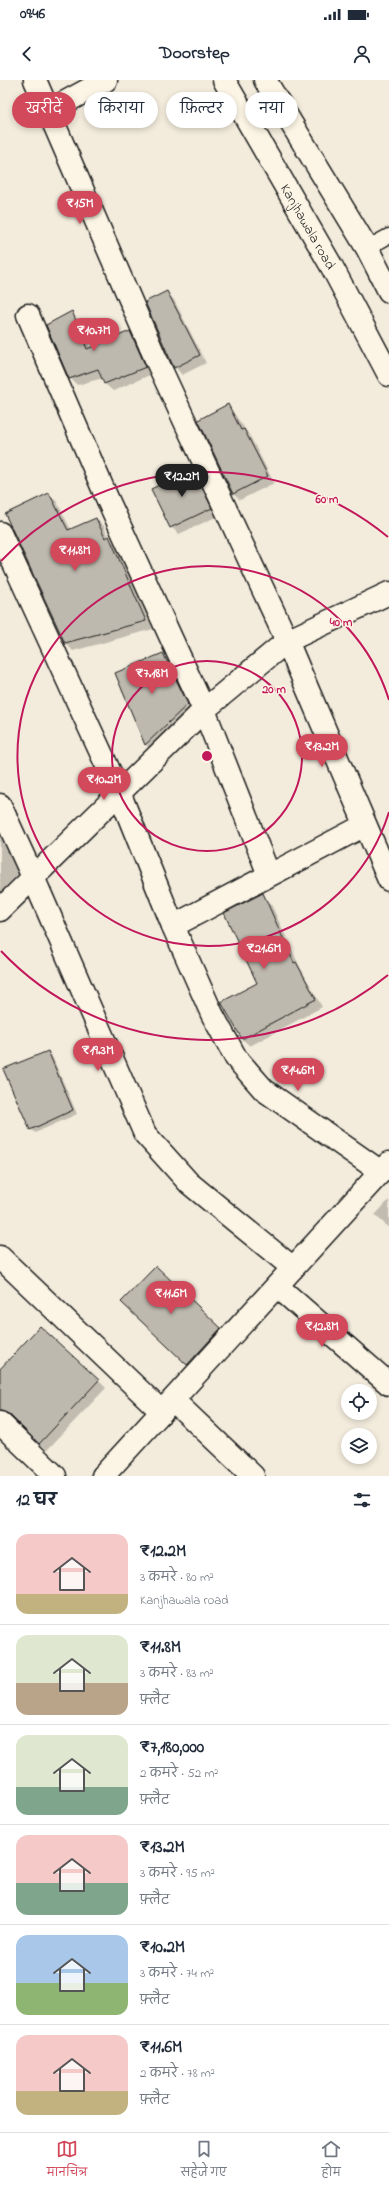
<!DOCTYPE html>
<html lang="hi">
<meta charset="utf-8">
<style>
:root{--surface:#fff;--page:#f6f6f7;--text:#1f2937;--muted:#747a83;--line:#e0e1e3;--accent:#d1495b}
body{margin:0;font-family:"Indie Flower","Playpen Sans Deva",sans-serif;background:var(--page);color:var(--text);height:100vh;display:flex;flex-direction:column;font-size:15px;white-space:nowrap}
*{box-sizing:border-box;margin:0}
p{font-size:13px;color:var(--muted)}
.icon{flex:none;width:22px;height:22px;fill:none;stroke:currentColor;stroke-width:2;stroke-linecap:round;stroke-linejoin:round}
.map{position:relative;height:1396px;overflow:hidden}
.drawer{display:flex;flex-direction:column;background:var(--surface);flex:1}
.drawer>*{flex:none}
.top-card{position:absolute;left:12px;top:12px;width:365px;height:36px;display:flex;gap:8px}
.fabs{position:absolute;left:341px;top:1304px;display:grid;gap:8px}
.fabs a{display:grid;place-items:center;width:36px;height:36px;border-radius:50%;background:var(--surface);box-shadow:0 2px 6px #0003;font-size:20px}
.price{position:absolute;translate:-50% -34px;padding:0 9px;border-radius:14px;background:var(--accent);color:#fff;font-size:13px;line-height:26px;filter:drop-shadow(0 1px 2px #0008)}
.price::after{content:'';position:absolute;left:50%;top:24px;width:12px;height:9px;margin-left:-6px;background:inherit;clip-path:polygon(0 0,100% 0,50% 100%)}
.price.active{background:#222;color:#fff}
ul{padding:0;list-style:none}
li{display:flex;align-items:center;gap:12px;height:100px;padding:0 16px}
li+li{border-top:1px solid var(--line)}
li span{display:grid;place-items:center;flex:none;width:112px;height:80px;border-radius:12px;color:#555}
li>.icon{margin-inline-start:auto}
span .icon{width:48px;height:48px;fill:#fffc;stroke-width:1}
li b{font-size:17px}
h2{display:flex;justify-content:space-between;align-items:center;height:48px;padding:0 16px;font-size:17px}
.tag{padding:0 14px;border-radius:18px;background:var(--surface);box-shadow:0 2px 6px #0003;font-size:14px;line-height:36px}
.tag.active{background:var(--accent);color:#fff}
.status{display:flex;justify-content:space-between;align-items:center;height:28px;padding:0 20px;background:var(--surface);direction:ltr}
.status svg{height:11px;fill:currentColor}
header{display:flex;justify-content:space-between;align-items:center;height:52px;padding:0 16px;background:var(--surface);font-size:18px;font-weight:700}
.tabs{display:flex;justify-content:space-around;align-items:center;height:56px;border-top:1px solid var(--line);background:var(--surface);font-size:11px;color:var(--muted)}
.tabs a{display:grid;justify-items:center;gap:2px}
.tabs .active{color:var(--accent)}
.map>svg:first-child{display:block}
.shadow{fill:#0003}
.building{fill:#beb9ae;stroke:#1c1c1c}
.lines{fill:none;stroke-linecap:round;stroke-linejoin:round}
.lane-casing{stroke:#1c1c1c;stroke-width:17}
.street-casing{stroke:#1c1c1c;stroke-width:25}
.secondary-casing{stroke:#1c1c1c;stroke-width:25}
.lane{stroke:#fcf5e5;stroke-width:14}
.street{stroke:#fcf5e5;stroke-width:22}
.secondary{stroke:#fcf5e5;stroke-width:22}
.ring{fill:none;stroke:#c2185b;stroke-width:2}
.labels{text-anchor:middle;stroke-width:3;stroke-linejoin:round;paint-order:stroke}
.street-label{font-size:14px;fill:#1c1c1c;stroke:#fcf5e5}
.centre{fill:#c2185b;stroke:#fcf5e5;stroke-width:2}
.ring-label{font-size:12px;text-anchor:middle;font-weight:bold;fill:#c2185b;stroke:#fcf5e5;stroke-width:3;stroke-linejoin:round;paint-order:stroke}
</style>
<div class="status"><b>09:46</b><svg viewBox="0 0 49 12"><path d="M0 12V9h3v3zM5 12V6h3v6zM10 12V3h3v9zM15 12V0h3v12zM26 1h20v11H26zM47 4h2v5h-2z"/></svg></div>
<header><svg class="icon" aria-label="back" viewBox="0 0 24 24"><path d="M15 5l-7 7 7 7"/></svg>Doorstep<svg class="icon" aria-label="person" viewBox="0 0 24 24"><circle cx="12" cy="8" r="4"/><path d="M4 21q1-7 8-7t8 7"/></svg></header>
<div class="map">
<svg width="389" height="1396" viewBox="0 0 389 1396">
<rect width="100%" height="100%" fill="#f3ecdd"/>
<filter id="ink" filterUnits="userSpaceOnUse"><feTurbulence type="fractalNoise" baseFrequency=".025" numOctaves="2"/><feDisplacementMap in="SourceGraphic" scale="8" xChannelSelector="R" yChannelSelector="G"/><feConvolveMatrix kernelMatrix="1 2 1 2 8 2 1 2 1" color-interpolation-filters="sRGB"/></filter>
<g filter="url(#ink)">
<!-- shadow -->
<g class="shadow">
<path d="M167 212 174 220 206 283 182 295 175 287Z"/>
<path d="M71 233 79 240 90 268 130 252 137 260 152 294 113 311 105 304 103 298 77 305 70 298Z"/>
<path d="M228 325 250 356 274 403 240 420 233 414Z"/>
<path d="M193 390 200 397 218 436 179 454 171 447Z"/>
<path d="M49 414 57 422 71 450 96 439 104 446 108 458 116 465 153 549 73 571 65 563Z"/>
<path d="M162 575 172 584 196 634 155 674 146 665 117 593Z"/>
<path d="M0 754 5 759 25 802 0 828Z"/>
<path d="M262 814 270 822 300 887 322 927 250 966 242 959 258 904Z"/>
<path d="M48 972 52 976 77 1034 35 1053 31 1049Z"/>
<path d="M389 1120V1148L375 1135Z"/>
<path d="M156 1187 230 1258 197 1294 131 1232Z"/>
<path d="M0 1291 98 1300 106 1308 47 1370 17 1341 11 1338 2 1340 0 1338Z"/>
</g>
<!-- building -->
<g class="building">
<path d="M167 211 200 275 174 288 145 222Z"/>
<path d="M72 231 87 269 130 251 146 287 104 304 98 289 69 299 46 245Z"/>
<path d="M228 324 241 350 244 349 268 396 233 414 198 340Z"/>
<path d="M193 389 212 428 170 448 151 409Z"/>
<path d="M49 413 68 450 96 438 105 458 109 456 146 541 65 563 5 434Z"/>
<path d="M163 573 188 624 145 665 115 593Z"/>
<path d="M263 813 294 883 296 882 316 919 242 959 221 922 257 903 224 833Z"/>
<path d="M48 971 73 1030 30 1050 3 989Z"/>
<path d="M156 1186 221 1248 187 1285 121 1222Z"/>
<path d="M40 1246 99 1300 39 1364 9 1334 0 1331V1289Z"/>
</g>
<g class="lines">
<defs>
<path id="lane" d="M367 168 389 156"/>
<g id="street">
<path d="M35 0 155 277 287 561 389 800"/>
<path d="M49 31 106 0"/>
<path d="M28 235 107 418 204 630 269 795"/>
<path d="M0 453 119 712 173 846 212 934 236 978 264 1010 381 1092"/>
<path d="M0 725 33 797 145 1054 189 1103 293 1188"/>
<path d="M0 830 204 630 287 561 389 513"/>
<path d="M173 846 365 745"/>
<path d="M0 1177 162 1332"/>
<path d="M277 1206 389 1304"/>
<path d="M173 1320 253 1396"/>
<path d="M0 1343 55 1396"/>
<path d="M103 1396 389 1083"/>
</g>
<g id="secondary">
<path id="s1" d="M224 0 332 187 389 295"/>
<path d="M265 0 367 168 389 211"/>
</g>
</defs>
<!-- lane casing -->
<use href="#lane" class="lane-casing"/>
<!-- street casing -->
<use href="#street" class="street-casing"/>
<!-- secondary casing -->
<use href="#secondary" class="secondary-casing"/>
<!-- lane -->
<use href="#lane" class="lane"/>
<!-- street -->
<use href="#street" class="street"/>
<!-- secondary -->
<use href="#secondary" class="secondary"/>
</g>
</g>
<!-- distance rings -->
<g class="ring">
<circle cx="207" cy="676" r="95"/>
<path d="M389 732A190 190 0 1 1 389 620"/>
<path d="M388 895A284 284 0 0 1 1 871M1 481A284 284 0 0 1 388 457"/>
</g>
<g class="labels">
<!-- street labels -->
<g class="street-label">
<text dy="5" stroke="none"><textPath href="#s1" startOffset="169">Kanjhawala road</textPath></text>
</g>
</g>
<circle cx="207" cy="676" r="6" class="centre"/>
<g class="ring-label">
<text x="327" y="423">60 m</text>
<text x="341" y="546">40 m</text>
<text x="274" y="613">20 m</text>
</g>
</svg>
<div class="fabs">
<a><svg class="icon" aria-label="locate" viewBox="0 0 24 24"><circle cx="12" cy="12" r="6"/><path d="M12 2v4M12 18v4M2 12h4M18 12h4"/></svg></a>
<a><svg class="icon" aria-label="layers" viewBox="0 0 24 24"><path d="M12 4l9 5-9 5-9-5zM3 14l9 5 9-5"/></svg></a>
</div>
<b class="price" style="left:80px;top:145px">₹15M</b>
<b class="price" style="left:94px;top:272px">₹10.7M</b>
<b class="price active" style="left:182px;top:418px">₹12.2M</b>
<b class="price" style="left:75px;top:492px">₹11.8M</b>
<b class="price" style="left:152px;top:615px">₹7.18M</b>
<b class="price" style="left:322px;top:688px">₹13.2M</b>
<b class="price" style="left:104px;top:721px">₹10.2M</b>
<b class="price" style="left:264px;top:890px">₹21.6M</b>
<b class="price" style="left:98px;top:992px">₹19.3M</b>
<b class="price" style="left:298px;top:1012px">₹14.6M</b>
<b class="price" style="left:171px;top:1235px">₹11.6M</b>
<b class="price" style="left:322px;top:1268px">₹12.8M</b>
<div class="top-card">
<a class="tag active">खरीदें</a>
<a class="tag">किराया</a>
<a class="tag">फ़िल्टर</a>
<a class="tag">नया</a>
</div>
</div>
<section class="drawer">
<h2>12 घर<svg class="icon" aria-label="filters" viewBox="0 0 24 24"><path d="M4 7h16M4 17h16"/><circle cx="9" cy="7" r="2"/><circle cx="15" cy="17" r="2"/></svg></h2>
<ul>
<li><span style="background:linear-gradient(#f6c9c9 75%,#c2b280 0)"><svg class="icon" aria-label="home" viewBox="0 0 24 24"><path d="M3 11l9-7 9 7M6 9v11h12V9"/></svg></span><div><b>₹12.2M</b><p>3 कमरे · 80 m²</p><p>Kanjhawala road</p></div></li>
<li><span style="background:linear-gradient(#dfe7d0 60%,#b9a48a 0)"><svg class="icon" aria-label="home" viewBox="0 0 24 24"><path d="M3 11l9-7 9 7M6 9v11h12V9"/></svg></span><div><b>₹11.8M</b><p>3 कमरे · 83 m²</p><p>फ़्लैट</p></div></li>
<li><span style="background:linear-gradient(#dfe7d0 65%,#7fa58c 0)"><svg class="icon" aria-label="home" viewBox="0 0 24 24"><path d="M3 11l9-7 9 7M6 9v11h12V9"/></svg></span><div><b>₹7,180,000</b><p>2 कमरे · 52 m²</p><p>फ़्लैट</p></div></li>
<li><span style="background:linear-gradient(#f6c9c9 60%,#7fa58c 0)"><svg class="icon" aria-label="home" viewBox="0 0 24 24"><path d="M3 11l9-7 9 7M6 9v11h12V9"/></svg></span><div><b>₹13.2M</b><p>3 कमरे · 95 m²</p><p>फ़्लैट</p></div></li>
<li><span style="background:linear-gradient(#a9c7e8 60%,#8fb573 0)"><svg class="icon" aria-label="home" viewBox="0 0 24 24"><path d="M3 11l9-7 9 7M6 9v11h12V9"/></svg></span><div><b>₹10.2M</b><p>3 कमरे · 74 m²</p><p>फ़्लैट</p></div></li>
<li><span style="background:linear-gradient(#f6c9c9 70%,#c2b280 0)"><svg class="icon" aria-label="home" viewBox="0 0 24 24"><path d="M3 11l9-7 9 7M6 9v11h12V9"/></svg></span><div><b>₹11.6M</b><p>2 कमरे · 78 m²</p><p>फ़्लैट</p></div></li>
</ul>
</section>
<nav class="tabs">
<a class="active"><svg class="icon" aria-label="map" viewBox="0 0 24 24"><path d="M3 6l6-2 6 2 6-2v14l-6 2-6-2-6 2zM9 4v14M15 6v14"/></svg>मानचित्र</a>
<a><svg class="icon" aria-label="saved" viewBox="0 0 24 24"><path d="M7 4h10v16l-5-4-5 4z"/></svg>सहेजे गए</a>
<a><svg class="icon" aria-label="home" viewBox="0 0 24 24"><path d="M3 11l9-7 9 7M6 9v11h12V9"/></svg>होम</a>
</nav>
